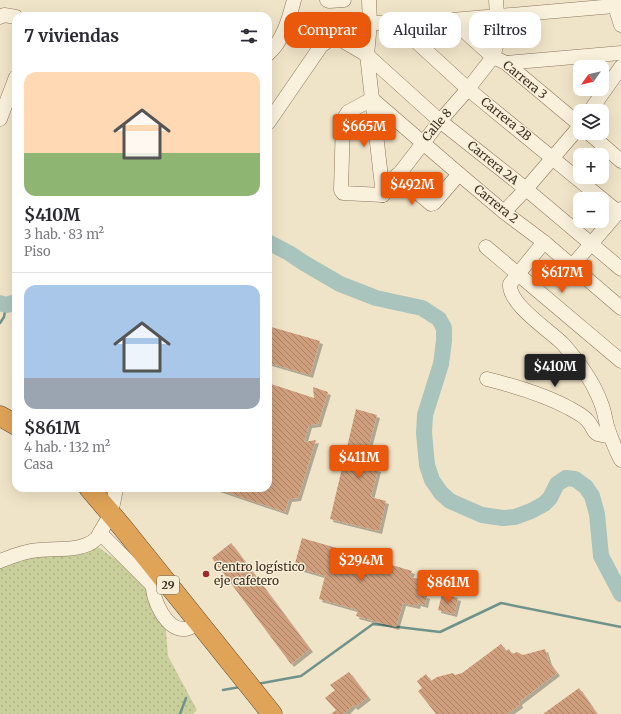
<!DOCTYPE html>
<html lang="es">
<meta charset="utf-8">
<style>
:root{--surface:#fff;--page:#f2f2f3;--text:#2b2b33;--muted:#7c7c81;--line:#e1e1e2;--accent:#ea580c}
body{margin:0;font-family:Merriweather,serif;background:var(--page);color:var(--text);height:100vh;display:flex;flex-direction:column;font-size:15px;white-space:nowrap}
*{box-sizing:border-box;margin:0}
p{font-size:13px;color:var(--muted)}
.icon{flex:none;width:22px;height:22px;fill:none;stroke:currentColor;stroke-width:2;stroke-linecap:round;stroke-linejoin:round}
.map{position:relative;flex:1;overflow:hidden}
.sheet{position:absolute;left:12px;top:12px;width:260px;height:480px;display:flex;flex-direction:column;background:var(--surface);border-radius:12px;box-shadow:0 4px 16px #0002}
.sheet>*{flex:none}
.guide{position:absolute;left:284px;top:12px;width:277px;height:36px;display:flex;gap:8px}
.needle{width:26px;rotate:236deg}
.fabs{position:absolute;left:573px;top:60px;display:grid;gap:8px}
.fabs a{display:grid;place-items:center;width:36px;height:36px;border-radius:8px;background:var(--surface);box-shadow:0 4px 16px #0002;font-size:20px}
.price{position:absolute;translate:-50% -34px;padding:0 9px;border-radius:4px;background:var(--accent);color:#fff;font-size:13px;line-height:26px;filter:drop-shadow(0 1px 2px #0008)}
.price::after{content:'';position:absolute;left:50%;top:24px;width:12px;height:9px;margin-left:-6px;background:inherit;clip-path:polygon(0 0,100% 0,50% 100%)}
.price.current{background:#222;color:#fff}
ul{padding:0;list-style:none}
li{display:grid;align-content:center;gap:8px;height:212px;padding:0 12px}
li+li{border-top:1px solid var(--line)}
li span{display:grid;place-items:center;height:124px;border-radius:12px;color:#555}
li>.icon{margin-inline-start:auto}
span .icon{width:72px;height:72px;fill:#fffc;stroke-width:1}
li b{font-size:17px}
h2{display:flex;justify-content:space-between;align-items:center;height:48px;padding:0 12px;font-size:17px}
.tag{padding:0 14px;border-radius:12px;background:var(--surface);box-shadow:0 4px 16px #0002;font-size:14px;line-height:36px}
.tag.current{background:var(--accent);color:#fff}
.map>svg:first-child{display:block}
.grass{fill:url(#grass-dots)}
.park{fill:#c9cf9b}
.lines{fill:none;stroke-linecap:round;stroke-linejoin:round}
.stream{stroke:#6f938a;stroke-width:2.5}
.river{stroke:#a9c4bc;stroke-width:16}
.building{fill:url(#building-back-hatch);filter:url(#shadow)}
.minor-casing{stroke:#8d765c;stroke-width:15}
.highway-casing{stroke:#5b4430;stroke-width:21}
.minor{stroke:#faf1dc;stroke-width:14}
.highway{stroke:#e0a458;stroke-width:20}
.poi-dot{fill:#9e2a2b;stroke:#f7eed8;stroke-width:1.5}
.labels{text-anchor:middle;stroke-width:3;stroke-linejoin:round;paint-order:stroke}
.shield{fill:#f7eed8;stroke:#756857;stroke-width:1}
.shield-label{font-size:11px;font-weight:bold;fill:#3d2e20}
.street-label{font-size:12px;fill:#3d2e20;stroke:#f7eed8}
.poi-label{font-size:12px;fill:#3d2e20;stroke:#f7eed8;text-anchor:start}
</style>
<div class="map">
<svg width="621" height="714" viewBox="0 0 621 714">
<defs>
<pattern id="grass-dots" width="8" height="8" patternUnits="userSpaceOnUse"><rect width="8" height="8" fill="#c9cf9b"/><path d="M2 2h.1M6 6h.1" fill="none" stroke="#aeb285" stroke-width="1.8" stroke-linecap="round"/></pattern>
<pattern id="building-back-hatch" width="6" height="6" patternUnits="userSpaceOnUse"><rect width="6" height="6" fill="#cf9f7d"/><path d="M-1 5l2 2M0 0l6 6M5-1l2 2" fill="none" stroke="#a98266"/></pattern>
<filter id="shadow"><feDropShadow dx="3" dy="3" stdDeviation="0" flood-color="#0004"/></filter>
</defs>
<rect width="100%" height="100%" fill="#f0e4c8"/>
<!-- grass -->
<path class="grass" d="M91 542 153 586 165 619 168 656 197 710 193 714H0V561Z"/>
<!-- park -->
<path class="park" d="M497 15 493 57 452 20Z"/>
<g class="lines">
<!-- stream -->
<g class="stream">
<path d="M0 323 4 317 6 305"/>
<path d="M257 684 301 676 373 624 440 632 501 603 621 627"/>
<path d="M223 690 240 687"/>
<path d="M180 714 186 698"/>
</g>
<!-- river -->
<g class="river">
<path d="M268 242 289 253 304 263 340 284 376 298 422 308 439 319 444 328V341L441 364 425 415 424 433 427 465 432 480 441 493 450 501 482 515 503 518 515 517 531 511 544 504 550 498 557 484 566 478 575 479 586 487 592 496 597 514 601 556 621 594"/>
<path d="M0 303 6 305 16 302"/>
</g>
</g>
<!-- building -->
<g class="building">
<path d="M268 326 320 341 310 375 269 363Z"/>
<path d="M268 383 314 398 313 387 328 392 318 424 309 425 304 442 316 440 298 498 289 499 285 512 217 489V488H268Z"/>
<path d="M356 409 377 415 369 445 375 447 370 467 378 469 371 497 386 501 379 531 330 519Z"/>
<path d="M302 538 368 557 366 567 380 571 382 562 412 571 410 577 423 580 420 594 427 596 425 605 418 603 417 606 403 603 396 627 356 616 358 610 319 599 325 576 294 567Z"/>
<path d="M231 543 310 649 291 664 212 558Z"/>
<path d="M442 594 458 598 454 614 438 610Z"/>
<path d="M501 644 506 651 509 649 512 654 517 652 523 655 545 649 549 662 557 673 519 702 520 705 507 714H436L418 691 422 688 417 681 426 674 431 681 437 677 453 673 455 675 462 673Z"/>
<path d="M349 672 368 697 355 707 353 705 344 714H331L336 710 325 698 335 690 330 685Z"/>
<path d="M579 688 597 714H543Z"/>
</g>
<g class="lines">
<defs>
<g id="minor">
<path d="M327 0 329 1 344 0"/>
<path d="M369 0 370 23 367 55 383 195"/>
<path d="M613 0 621 25"/>
<path d="M0 17 4 15 16 17"/>
<path d="M452 20 493 57 506 63 580 125"/>
<path d="M370 23H396L452 20 614 6 621 3"/>
<path d="M396 23 468 89 618 212"/>
<path d="M268 54C283 41 289 19 294 0"/>
<path d="M506 63 621 53"/>
<path d="M372 99 459 174 504 212 544 242 621 308"/>
<path d="M372 99 348 112 343 120 341 190 343 193 383 195"/>
<path d="M590 111 621 67"/>
<path d="M0 119 16 77"/>
<path d="M268 123 321 46 329 40 335 38 343 41 367 55 440 121 526 189 621 269"/>
<path d="M589 133 621 161"/>
<path d="M397 175 431 204 434 203 459 174"/>
<path d="M383 195 440 121 468 89 493 57 497 43V15L496 0"/>
<path d="M504 212 526 189 580 126"/>
<path d="M544 242 510 284C508 304 549 330 563 344 578 361 593 381 601 403 604 410 605 418 607 426 611 438 615 449 621 460"/>
<path d="M486 247 621 361"/>
<path d="M572 266 621 209"/>
<path d="M487 379C515 386 543 394 569 408 574 411 583 415 587 420 598 432 589 434 610 436"/>
<path d="M100 533 153 586"/>
<path d="M0 561C12 556 26 551 39 550 56 548 82 552 96 539 98 537 99 534 101 531 111 516 113 506 116 488"/>
<path d="M156 570C155 575 153 580 153 585 152 600 167 631 185 629 189 629 195 625 199 623"/>
</g>
<g id="highway">
<path d="M0 416 16 425"/>
<path d="M89 488 123 528 272 714"/>
</g>
</defs>
<!-- minor casing -->
<use href="#minor" class="minor-casing"/>
<!-- highway casing -->
<use href="#highway" class="highway-casing"/>
<!-- minor -->
<use href="#minor" class="minor"/>
<!-- highway -->
<use href="#highway" class="highway"/>
</g>
<!-- markers -->
<circle class="poi-dot" cx="206" cy="574" r="4"/>
<g class="labels">
<!-- shield labels -->
<rect class="shield" x="157" y="576" width="22" height="18" rx="3"/>
<g class="shield-label">
<text x="168" y="589">29</text>
</g>
<!-- street labels -->
<g class="street-label">
<text transform="translate(525 80) rotate(39)" y="4">Carrera 3</text>
<text transform="translate(506 119) rotate(39)" y="4">Carrera 2B</text>
<text transform="translate(437 125) rotate(-50)" y="4">Calle 8</text>
<text transform="translate(493 163) rotate(39)" y="4">Carrera 2A</text>
<text transform="translate(496 204) rotate(39)" y="4">Carrera 2</text>
</g>
<!-- poi labels -->
<g class="poi-label">
<text x="214" y="571">Centro logístico<tspan x="214" dy="14">eje cafetero</tspan></text>
</g>
</g>
</svg>
<div class="fabs">
<a><svg class="needle" viewBox="-14 -14 28 28"><path d="M0-13l5 13h-10z" fill="#e53935"/><path d="M0 13l5-13h-10z" fill="#7c7c81"/></svg></a>
<a><svg class="icon" aria-label="layers" viewBox="0 0 24 24"><path d="M12 4l9 5-9 5-9-5zM3 14l9 5 9-5"/></svg></a>
<a>+</a>
<a>−</a>
</div>
<b class="price" style="left:364px;top:148px">$665M</b>
<b class="price" style="left:412px;top:206px">$492M</b>
<b class="price" style="left:562px;top:294px">$617M</b>
<b class="price current" style="left:555px;top:388px">$410M</b>
<b class="price" style="left:359px;top:479px">$411M</b>
<b class="price" style="left:361px;top:582px">$294M</b>
<b class="price" style="left:448px;top:604px">$861M</b>
<div class="guide">
<a class="tag current">Comprar</a>
<a class="tag">Alquilar</a>
<a class="tag">Filtros</a>
</div>
<section class="sheet">
<h2>7 viviendas<svg class="icon" aria-label="filters" viewBox="0 0 24 24"><path d="M4 7h16M4 17h16"/><circle cx="9" cy="7" r="2"/><circle cx="15" cy="17" r="2"/></svg></h2>
<ul>
<li><span style="background:linear-gradient(#ffd9b3 65%,#8fb573 0)"><svg class="icon" aria-label="home" viewBox="0 0 24 24"><path d="M3 11l9-7 9 7M6 9v11h12V9"/></svg></span><div><b>$410M</b><p>3 hab. · 83 m²</p><p>Piso</p></div></li>
<li><span style="background:linear-gradient(#a9c7e8 75%,#9aa5b1 0)"><svg class="icon" aria-label="home" viewBox="0 0 24 24"><path d="M3 11l9-7 9 7M6 9v11h12V9"/></svg></span><div><b>$861M</b><p>4 hab. · 132 m²</p><p>Casa</p></div></li>
</ul>
</section>
</div>
